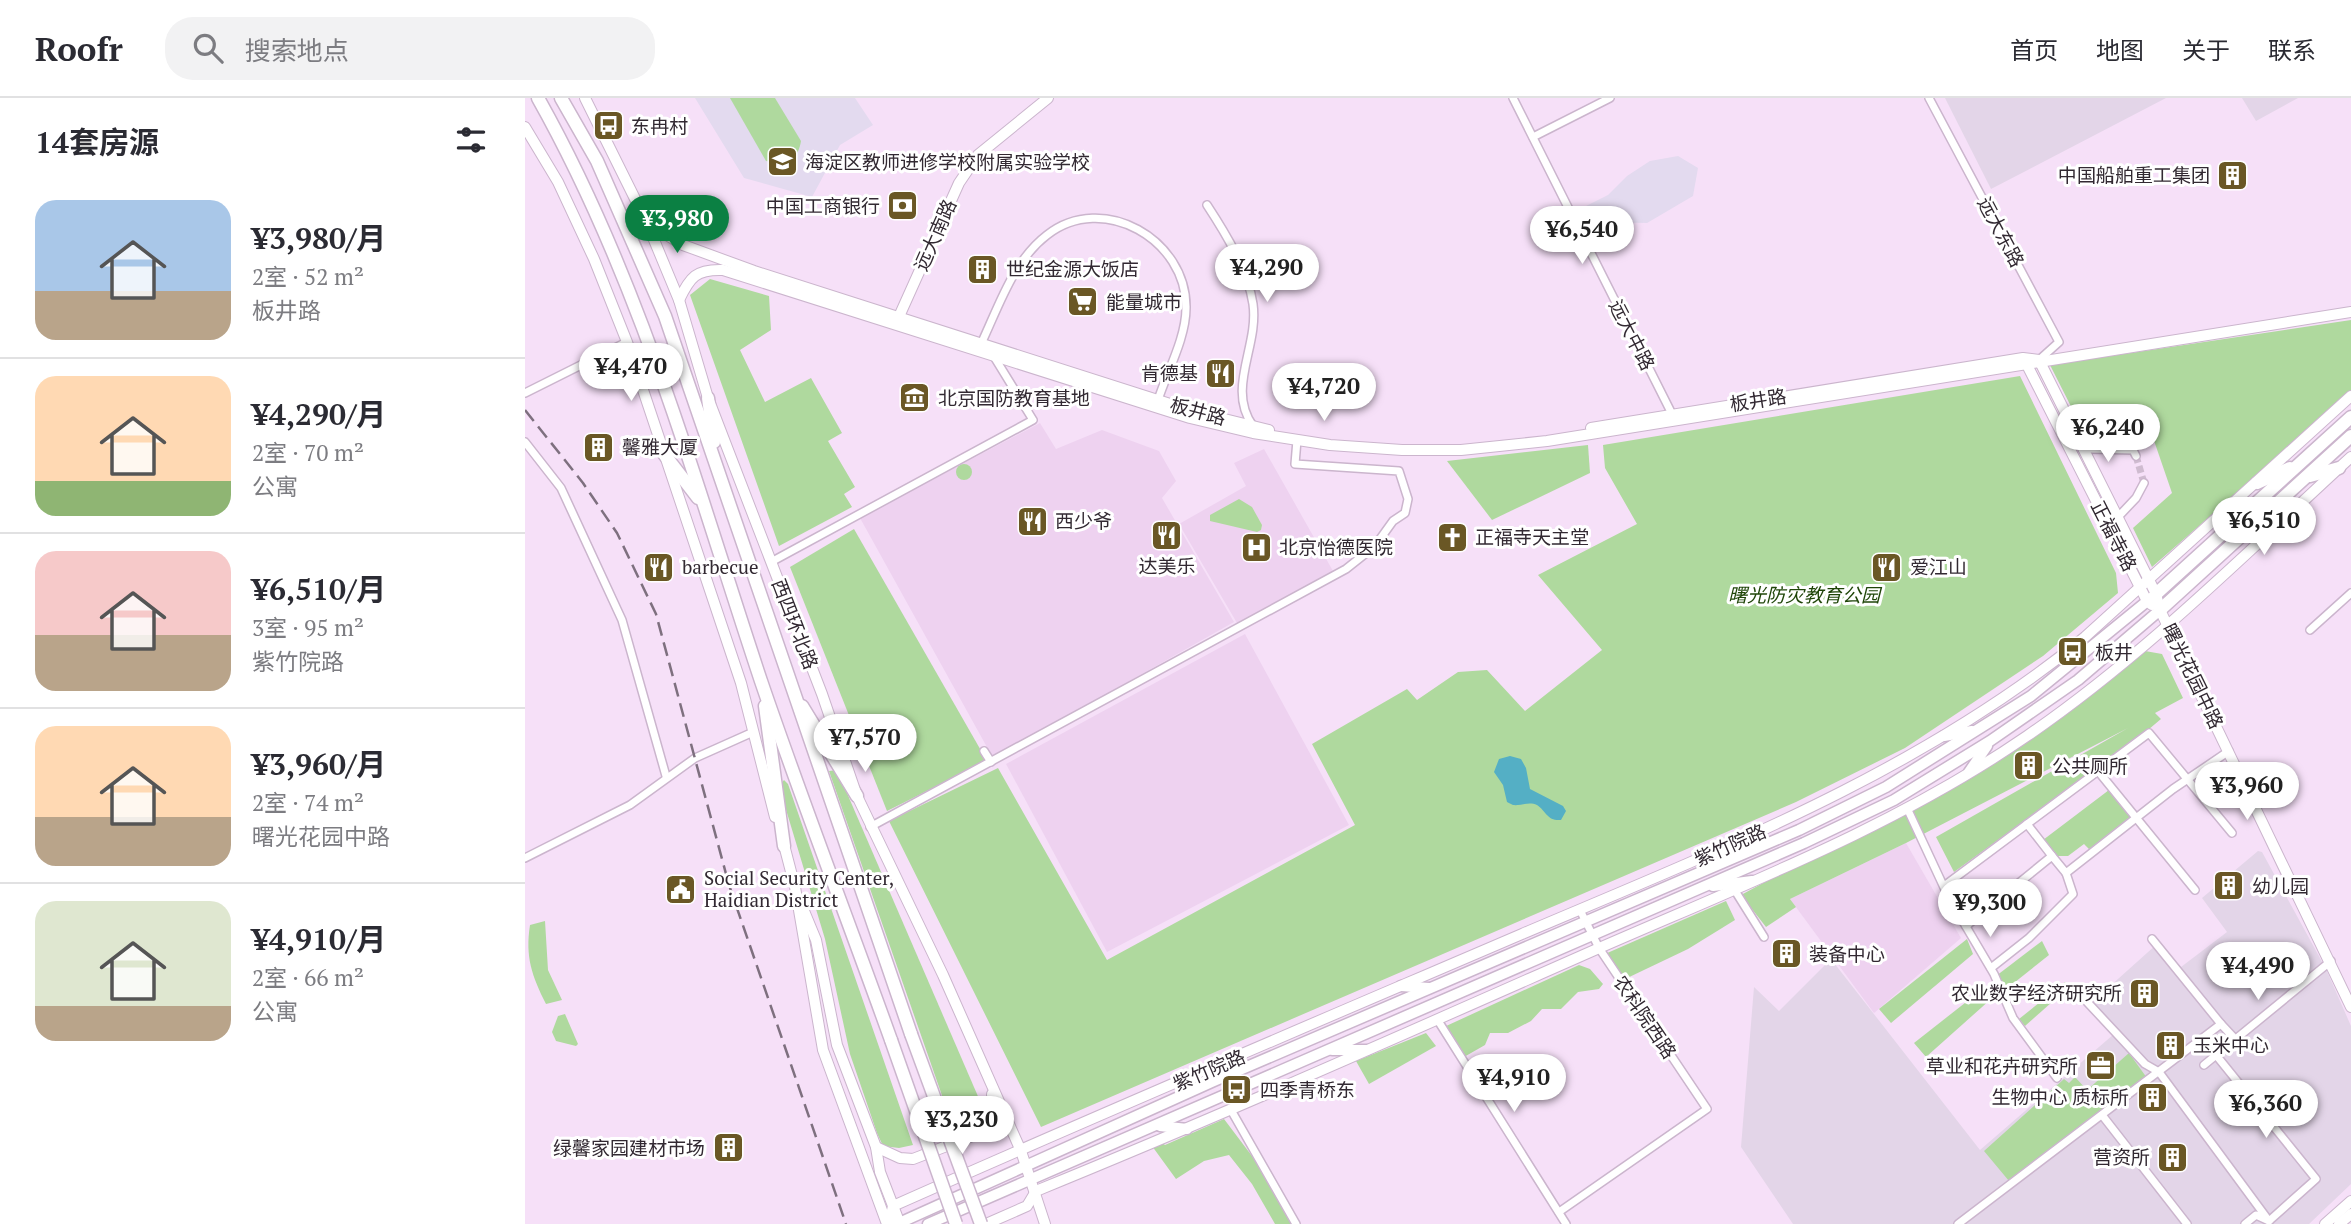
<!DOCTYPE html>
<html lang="zh">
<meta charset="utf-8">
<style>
:root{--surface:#fff;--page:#f2f2f3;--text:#2b2b33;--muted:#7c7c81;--line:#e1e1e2;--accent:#0b8043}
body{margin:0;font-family:"PT Serif","Noto Sans SC",serif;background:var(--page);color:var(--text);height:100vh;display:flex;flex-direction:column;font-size:26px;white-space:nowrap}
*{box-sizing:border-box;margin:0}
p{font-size:23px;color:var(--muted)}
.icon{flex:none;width:38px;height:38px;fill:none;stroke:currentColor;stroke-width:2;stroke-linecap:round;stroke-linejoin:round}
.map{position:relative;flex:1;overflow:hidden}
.panel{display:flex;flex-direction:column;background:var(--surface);width:525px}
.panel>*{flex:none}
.price{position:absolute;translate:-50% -60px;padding:0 16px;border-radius:24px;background:#fff;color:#222;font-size:23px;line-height:46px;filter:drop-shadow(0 2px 4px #0008)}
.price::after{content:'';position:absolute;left:50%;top:42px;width:21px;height:16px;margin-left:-10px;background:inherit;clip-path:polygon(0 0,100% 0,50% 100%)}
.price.current{background:var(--accent);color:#fff}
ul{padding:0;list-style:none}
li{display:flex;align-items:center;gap:21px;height:175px;padding:0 35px}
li+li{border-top:2px solid var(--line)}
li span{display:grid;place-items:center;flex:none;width:196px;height:140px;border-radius:21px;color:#555}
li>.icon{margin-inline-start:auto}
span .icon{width:84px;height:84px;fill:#fffc;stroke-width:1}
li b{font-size:30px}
h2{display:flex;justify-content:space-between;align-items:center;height:84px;padding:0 35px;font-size:30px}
header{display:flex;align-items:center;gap:42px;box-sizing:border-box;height:98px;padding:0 35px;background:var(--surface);border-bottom:2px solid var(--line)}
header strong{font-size:33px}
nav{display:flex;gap:38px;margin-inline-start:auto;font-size:24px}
.search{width:490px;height:63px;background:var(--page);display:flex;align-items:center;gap:18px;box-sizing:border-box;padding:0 24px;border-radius:28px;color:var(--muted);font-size:26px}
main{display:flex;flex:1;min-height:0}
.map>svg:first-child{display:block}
.commercial{fill:#e3d5e8}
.built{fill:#eed2f0}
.education{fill:#e3daef}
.green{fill:#afd99e}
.water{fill:#54afc5}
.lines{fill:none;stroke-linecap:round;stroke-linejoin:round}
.street-tunnel{stroke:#cfbbd0;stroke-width:7;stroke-dasharray:7 3.5;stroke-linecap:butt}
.street-casing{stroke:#cbb5cd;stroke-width:10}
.secondary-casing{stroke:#cbb5cd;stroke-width:12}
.primary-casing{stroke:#cbb5cd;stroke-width:13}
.highway-casing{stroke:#cbb5cd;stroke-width:15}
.street{stroke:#fff;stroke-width:7}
.secondary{stroke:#fff;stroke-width:10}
.primary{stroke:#fff;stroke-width:10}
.highway{stroke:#fff;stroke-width:12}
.rail{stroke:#7e707f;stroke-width:2.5;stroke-dasharray:14 7;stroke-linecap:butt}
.highway-bridge-casing{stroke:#cbb5cd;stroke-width:15;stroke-linecap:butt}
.highway-bridge{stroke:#fff;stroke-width:12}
.labels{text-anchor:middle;stroke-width:6;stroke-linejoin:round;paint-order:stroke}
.poi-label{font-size:19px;fill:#322932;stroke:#fff;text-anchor:start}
.street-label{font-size:19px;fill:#322932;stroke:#fff}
.park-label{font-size:19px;font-style:italic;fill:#1f4508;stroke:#fff}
</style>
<header>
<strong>Roofr</strong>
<div class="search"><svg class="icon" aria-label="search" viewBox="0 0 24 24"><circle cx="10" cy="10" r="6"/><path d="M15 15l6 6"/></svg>搜索地点</div>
<nav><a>首页</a><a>地图</a><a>关于</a><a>联系</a></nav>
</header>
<main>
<section class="panel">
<h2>14套房源<svg class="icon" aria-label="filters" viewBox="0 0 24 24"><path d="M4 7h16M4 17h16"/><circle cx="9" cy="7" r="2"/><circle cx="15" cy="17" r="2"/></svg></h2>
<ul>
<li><span style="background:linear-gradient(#a9c7e8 65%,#b9a48a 0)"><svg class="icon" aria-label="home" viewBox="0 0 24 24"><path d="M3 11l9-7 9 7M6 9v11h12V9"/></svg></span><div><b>¥3,980/月</b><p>2室 · 52 m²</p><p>板井路</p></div></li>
<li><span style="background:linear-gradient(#ffd9b3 75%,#8fb573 0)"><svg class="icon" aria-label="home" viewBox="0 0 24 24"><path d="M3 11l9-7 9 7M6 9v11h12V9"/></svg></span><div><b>¥4,290/月</b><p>2室 · 70 m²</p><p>公寓</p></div></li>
<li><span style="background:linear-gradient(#f6c9c9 60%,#b9a48a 0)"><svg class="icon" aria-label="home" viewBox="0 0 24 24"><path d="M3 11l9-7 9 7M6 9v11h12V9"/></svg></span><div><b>¥6,510/月</b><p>3室 · 95 m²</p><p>紫竹院路</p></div></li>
<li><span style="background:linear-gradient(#ffd9b3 65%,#b9a48a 0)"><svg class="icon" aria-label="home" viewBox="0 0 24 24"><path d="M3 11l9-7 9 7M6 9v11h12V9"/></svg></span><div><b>¥3,960/月</b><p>2室 · 74 m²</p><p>曙光花园中路</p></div></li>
<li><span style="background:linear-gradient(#dfe7d0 75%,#b9a48a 0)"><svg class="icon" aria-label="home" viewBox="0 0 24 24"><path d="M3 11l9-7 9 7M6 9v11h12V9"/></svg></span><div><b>¥4,910/月</b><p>2室 · 66 m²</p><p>公寓</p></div></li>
</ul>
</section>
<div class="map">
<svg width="1826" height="1126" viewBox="0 0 1826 1126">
<rect width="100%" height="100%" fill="#f6e0f8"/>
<!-- commercial -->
<g class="commercial">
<path d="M1420 0H1641L1466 91Z"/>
<path d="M1717 0H1773L1731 23Z"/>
<path d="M1733 753 1737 754 1801 871 1826 928V1086L1784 1126H1268L1216 1049 1229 889 1254 913 1306 861 1455 1052 1589 936 1564 907 1632 846 1656 869 1702 834 1677 800Z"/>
</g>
<!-- built -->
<g class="built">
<path d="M515 325 531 351 577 332 634 353 651 383 637 400 709 524 468 660 335 420Z"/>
<path d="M739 351 808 473 712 525 654 426 721 388 709 365Z"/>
<path d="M720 536 824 727 582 854 481 666Z"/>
<path d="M1381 745 1436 840 1349 915 1265 801Z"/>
</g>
<!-- education -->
<g class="education">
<path d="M170 0H330L348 27 315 47 287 99 219 80Z"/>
<path d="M1153 58 1173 70 1168 98 1122 125 1077 124 1063 131 1055 111 1083 97 1102 78 1125 63Z"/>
</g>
<!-- green -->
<g class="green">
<path d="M205 0H250L276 43C273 63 259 67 241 63Z"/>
<path d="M185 181 244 198 246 232 215 252 240 304 286 280 317 335 303 343 330 389 319 396 327 409 254 448 165 197Z"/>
<path d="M1826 222V295L1627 469 1608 430 1647 395 1625 331 1561 338 1525 267Z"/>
<path d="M1495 278 1591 475 1593 495 1518 558 1380 650 1271 704 516 1029 364 723 473 670 582 862 830 727 787 646 882 591 892 602 933 574 962 572 1000 613 1077 552 1013 477 1112 426 1080 370 1078 347Z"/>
<path d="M1063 347 1065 375 967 422 922 363Z"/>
<circle cx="439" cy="374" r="8"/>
<path d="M714 401 727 409 737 427 736 432 732 434 685 423V417Z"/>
<path d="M329 431 462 663 362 713 265 469Z"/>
<path d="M1620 553 1637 556 1658 600 1630 615 1636 621 1611 642 1429 774 1411 739 1603 630 1381 745 1265 801 1271 809 1241 829 1216 797 1498 645Z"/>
<path d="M312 672 455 1003 457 1014 452 1022 429 1032 304 673Z"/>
<path d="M259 682 263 686 388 1047 374 1050 358 1048 352 1035 325 956 300 841 259 705 255 687Z"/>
<path d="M1584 692 1608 720 1566 753 1559 746 1543 758H1531L1518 742Z"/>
<path d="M1201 803 1210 822 1163 851 1098 882 1080 856Z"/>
<path d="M20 823 23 872 37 902 21 906C7 878 0 859 5 827Z"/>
<path d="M1442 841 1448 856 1366 925 1354 911Z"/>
<path d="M1517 843 1524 857 1480 892 1471 878Z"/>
<path d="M1054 867 1065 871 1078 886 1074 891 1053 894 1036 911H1017L1006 923 983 935H965L960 947 939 959 919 929Z"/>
<path d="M1540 884 1544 889 1500 928 1494 921Z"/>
<path d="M1459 890 1466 901 1401 959 1389 945Z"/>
<path d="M40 916 53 946 51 948 31 943 27 934 33 918Z"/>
<path d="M901 935 911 948 844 986 831 963Z"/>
<path d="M1604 955 1622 980 1484 1083 1459 1053 1539 981 1544 985 1550 979 1562 992Z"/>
<path d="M699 1021 733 1066 766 1126H750L727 1086 704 1057 679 1063 651 1081 627 1048 636 1044 640 1047Z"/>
</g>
<!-- water -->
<path class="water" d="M985 658 996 661 1001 670 1005 691 1038 708 1041 713 1036 722C1022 723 1022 714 1012 707 1004 703 996 708 988 707L982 704 978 687 969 674 974 661Z"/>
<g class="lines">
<!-- street-tunnel -->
<path class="street-tunnel" d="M1611 358 1619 385"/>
<defs>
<g id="street">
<path d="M988 0 1148 318"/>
<path d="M1404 0 1534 244 1514 262"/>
<path d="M1008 39 1085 0"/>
<path d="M682 107C701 136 723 172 728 206 734 249 701 290 728 328"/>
<path d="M456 246C474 208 488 163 522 137 578 93 662 142 661 210 661 240 642 274 633 302"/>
<path d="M0 295 102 244"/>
<path d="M0 344 36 390 97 522 141 678"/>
<path d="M1557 347 1565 351 1608 352 1611 358"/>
<path d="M1593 419 1611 400 1619 385"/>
<path d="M246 464 508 322 468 257"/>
<path d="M1785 532 1826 495"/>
<path d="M459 653 466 664"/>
<path d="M1573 673 1670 792"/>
<path d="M1382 710 1423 798 1469 876 1488 920 1532 980"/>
<path d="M1502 726 1527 758"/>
<path d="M345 729 821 471 850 448 868 423 880 415 883 401 874 373 770 366 772 342"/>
<path d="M0 760 105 707 170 660 226 635"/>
<path d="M1419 788 1624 635 1707 735"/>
<path d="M1209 791 1239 839"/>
<path d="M1441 828 1527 758 1541 775 1648 691 1704 653"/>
<path d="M1627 841 1696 926"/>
<path d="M1466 870 1504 840 1548 796 1541 775"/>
<path d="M1550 891 1620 966 1634 974 1744 1123 1731 1117 1720 1126"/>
<path d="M912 921 1041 1126"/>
<path d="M1691 957 1791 1081 1744 1123"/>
<path d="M1679 967 1806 863"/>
<path d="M706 1012 771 1126"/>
<path d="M1577 1017 1662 1126"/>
<path d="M1034 1114 1182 1011 1074 850 1055 812"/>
<path d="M1433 1126 1696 926 1710 941"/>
</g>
<g id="secondary">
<path d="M60 0 122 125 154 202 183 300 297 596 332 698 418 877 496 1053 520 1126"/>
<path d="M0 29 33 84 69 161 102 244 216 585 250 719"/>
<path d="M122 125 158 147 229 173 667 313 744 332"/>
<path d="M154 202C165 179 171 171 198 172L665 320 728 335 805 347 877 352H936L1022 343 1826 214"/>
<path d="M372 223 434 85 453 57 523 0"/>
<path d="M1514 262 1631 496 1635 512 1826 909"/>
<path d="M1500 263 1622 503 1627 507"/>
<path d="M1066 330 1498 260 1514 262"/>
<path d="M258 743 270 789 298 952 362 1126"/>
<path d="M279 813 291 842 312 947 351 1049 355 1074 375 1126"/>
<path d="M351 1049 375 1060 388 1061 463 1032 468 1018 467 996"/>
<path d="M364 1126 368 1108C577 1015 787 926 997 836 1192 753 1394 675 1560 539L1826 298"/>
<path d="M461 1126 502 1108 511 1093C700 1016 886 933 1072 851 1218 787 1370 729 1502 638 1620 557 1721 455 1826 359"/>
<path d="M1800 1126 1826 1103"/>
<path d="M1814 1126 1826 1116"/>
</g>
<g id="primary">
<path d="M1419 638 1447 633"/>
<path d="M1444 674 1462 648"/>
<path d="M1188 788 1227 783"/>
<path d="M876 888 904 890"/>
<path d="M807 952H842"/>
<path d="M635 1028 662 1031"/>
<path d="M372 1126 689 983 1274 732 1361 689 1506 598 1631 496"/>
<path d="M403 1126 1279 745 1369 702 1465 643 1553 582 1635 512"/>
</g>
<g id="highway">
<path d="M13 0C116 183 170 385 236 583 277 703 323 822 366 942"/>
<path d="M36 0 72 63 140 218 386 936"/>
<path d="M183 300 189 344"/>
<path d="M139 356 173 400"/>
<path d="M1785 378 1814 370"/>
<path d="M1732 385 1765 370"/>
<path d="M1631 496 1826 319"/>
<path d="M1635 512 1826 338"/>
<path d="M240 608 259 748"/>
<path d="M277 608 332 698"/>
</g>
</defs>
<!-- street casing -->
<use href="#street" class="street-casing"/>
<!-- secondary casing -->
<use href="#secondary" class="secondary-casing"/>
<!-- primary casing -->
<use href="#primary" class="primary-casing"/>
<!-- highway casing -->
<use href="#highway" class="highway-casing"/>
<!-- street -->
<use href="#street" class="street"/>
<!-- secondary -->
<use href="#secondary" class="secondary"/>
<!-- primary -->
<use href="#primary" class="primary"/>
<!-- highway -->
<use href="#highway" class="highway"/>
<!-- rail -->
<path class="rail" d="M0 312 58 385 92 435 131 516 204 787 321 1126"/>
<defs>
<g id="highway-bridge">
<path d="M386 936 456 1126"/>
<path d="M366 942 431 1126"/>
</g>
</defs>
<!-- highway-bridge casing -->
<use href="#highway-bridge" class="highway-bridge-casing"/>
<!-- highway-bridge -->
<use href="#highway-bridge" class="highway-bridge"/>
</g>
<!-- icons -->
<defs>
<symbol id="bus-square" viewBox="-11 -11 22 22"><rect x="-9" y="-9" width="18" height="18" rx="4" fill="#6a5725" stroke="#fff"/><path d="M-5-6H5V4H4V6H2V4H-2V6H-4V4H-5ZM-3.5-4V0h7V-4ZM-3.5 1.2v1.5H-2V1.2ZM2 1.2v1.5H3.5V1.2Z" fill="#fff"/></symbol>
<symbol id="school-square" viewBox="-11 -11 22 22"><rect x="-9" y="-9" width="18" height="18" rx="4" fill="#6a5725" stroke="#fff"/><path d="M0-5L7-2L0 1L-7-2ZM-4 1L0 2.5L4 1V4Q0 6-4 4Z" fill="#fff"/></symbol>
<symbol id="building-square" viewBox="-11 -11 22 22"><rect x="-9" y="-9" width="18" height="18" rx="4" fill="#6a5725" stroke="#fff"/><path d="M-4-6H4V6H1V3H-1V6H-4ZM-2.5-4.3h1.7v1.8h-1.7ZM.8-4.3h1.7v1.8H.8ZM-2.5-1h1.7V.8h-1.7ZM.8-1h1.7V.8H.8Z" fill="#fff"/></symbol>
<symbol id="bank-square" viewBox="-11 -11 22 22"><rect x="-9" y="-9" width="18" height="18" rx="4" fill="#6a5725" stroke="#fff"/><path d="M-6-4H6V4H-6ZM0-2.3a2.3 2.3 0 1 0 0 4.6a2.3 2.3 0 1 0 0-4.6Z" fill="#fff"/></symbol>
<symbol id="supermarket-square" viewBox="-11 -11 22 22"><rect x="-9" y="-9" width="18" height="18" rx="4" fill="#6a5725" stroke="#fff"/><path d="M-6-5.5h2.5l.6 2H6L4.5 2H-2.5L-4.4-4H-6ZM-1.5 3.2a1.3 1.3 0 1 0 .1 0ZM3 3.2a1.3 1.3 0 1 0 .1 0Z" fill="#fff"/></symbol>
<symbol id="restaurant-square" viewBox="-11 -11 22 22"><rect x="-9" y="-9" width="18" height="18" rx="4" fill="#6a5725" stroke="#fff"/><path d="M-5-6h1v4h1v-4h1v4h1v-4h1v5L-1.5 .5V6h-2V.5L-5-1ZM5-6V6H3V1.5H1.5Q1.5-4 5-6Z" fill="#fff"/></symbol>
<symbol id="museum-square" viewBox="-11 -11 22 22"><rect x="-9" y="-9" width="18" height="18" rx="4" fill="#6a5725" stroke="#fff"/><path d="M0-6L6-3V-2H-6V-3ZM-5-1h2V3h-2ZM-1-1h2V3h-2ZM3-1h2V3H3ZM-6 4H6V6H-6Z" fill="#fff"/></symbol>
<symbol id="church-square" viewBox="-11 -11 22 22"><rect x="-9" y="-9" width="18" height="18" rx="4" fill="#6a5725" stroke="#fff"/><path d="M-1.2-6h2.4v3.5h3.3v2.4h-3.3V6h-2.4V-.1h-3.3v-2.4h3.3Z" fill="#fff"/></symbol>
<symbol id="hospital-square" viewBox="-11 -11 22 22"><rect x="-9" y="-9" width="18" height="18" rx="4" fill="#6a5725" stroke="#fff"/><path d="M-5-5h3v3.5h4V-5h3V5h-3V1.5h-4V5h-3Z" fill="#fff"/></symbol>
<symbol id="civic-square" viewBox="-11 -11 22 22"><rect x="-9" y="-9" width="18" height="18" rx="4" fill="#6a5725" stroke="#fff"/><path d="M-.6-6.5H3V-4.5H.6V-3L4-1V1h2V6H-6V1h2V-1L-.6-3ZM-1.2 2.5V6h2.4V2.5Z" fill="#fff"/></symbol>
<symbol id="office-square" viewBox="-11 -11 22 22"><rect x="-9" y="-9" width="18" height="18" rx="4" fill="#6a5725" stroke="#fff"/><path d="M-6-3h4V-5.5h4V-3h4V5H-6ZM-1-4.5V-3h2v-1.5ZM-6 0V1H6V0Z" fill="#fff"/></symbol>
</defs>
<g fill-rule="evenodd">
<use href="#bus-square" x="66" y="10" width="35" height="35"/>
<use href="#school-square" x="240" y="46" width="35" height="35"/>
<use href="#building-square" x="1690" y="60" width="35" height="35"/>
<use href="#bank-square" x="360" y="90" width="35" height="35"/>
<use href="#building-square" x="440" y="154" width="35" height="35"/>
<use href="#supermarket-square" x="540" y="186" width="35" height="35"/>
<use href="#restaurant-square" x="678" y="258" width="35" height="35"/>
<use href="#museum-square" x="372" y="282" width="35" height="35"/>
<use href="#building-square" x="56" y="332" width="35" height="35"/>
<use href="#restaurant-square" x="490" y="406" width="35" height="35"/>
<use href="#restaurant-square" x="624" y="420" width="35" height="35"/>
<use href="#church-square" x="910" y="422" width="35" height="35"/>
<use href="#hospital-square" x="714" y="432" width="35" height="35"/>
<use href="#restaurant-square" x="116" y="452" width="35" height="35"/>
<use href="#restaurant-square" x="1344" y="452" width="35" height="35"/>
<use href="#bus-square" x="1530" y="536" width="35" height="35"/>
<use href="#building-square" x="1486" y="650" width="35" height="35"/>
<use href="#building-square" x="1686" y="770" width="35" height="35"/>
<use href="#civic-square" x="138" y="774" width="35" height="35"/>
<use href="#building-square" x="1244" y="838" width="35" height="35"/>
<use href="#building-square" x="1602" y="878" width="35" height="35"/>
<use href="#building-square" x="1628" y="930" width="35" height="35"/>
<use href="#office-square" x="1558" y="950" width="35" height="35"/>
<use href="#bus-square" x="694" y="974" width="35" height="35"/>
<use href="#building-square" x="1610" y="982" width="35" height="35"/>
<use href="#building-square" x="186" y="1032" width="35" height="35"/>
<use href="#building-square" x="1630" y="1042" width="35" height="35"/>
</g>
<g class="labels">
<!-- poi labels -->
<g class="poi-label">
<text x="106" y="35">东冉村</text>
<text x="280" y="71">海淀区教师进修学校附属实验学校</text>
<text x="1685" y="84" text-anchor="end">中国船舶重工集团</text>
<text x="355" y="115" text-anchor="end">中国工商银行</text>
<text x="481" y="178">世纪金源大饭店</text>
<text x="581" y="211">能量城市</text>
<text x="673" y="282" text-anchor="end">肯德基</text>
<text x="413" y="307">北京国防教育基地</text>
<text x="97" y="356">馨雅大厦</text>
<text x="530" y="430">西少爷</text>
<text x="950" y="446">正福寺天主堂</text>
<text x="754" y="456">北京怡德医院</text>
<text x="642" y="475" text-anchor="middle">达美乐</text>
<text x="157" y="476">barbecue</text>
<text x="1385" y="476">爱江山</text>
<text x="1570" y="561">板井</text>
<text x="1527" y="675">公共厕所</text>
<text x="179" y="787">Social Security Center,<tspan x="179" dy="22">Haidian District</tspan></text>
<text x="1727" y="795">幼儿园</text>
<text x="1284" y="863">装备中心</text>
<text x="1597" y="902" text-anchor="end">农业数字经济研究所</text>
<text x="1668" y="954">玉米中心</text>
<text x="1553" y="975" text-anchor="end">草业和花卉研究所</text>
<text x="735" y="999">四季青桥东</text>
<text x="1604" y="1006" text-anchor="end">生物中心 质标所</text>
<text x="180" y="1057" text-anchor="end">绿馨家园建材市场</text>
<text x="1625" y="1066" text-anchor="end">营资所</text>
</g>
<!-- street labels -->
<g class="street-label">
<text transform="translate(1476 134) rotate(62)" y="7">远大东路</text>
<text transform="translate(410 137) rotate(-66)" y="7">远大南路</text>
<text transform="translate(1107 237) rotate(63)" y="7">远大中路</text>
<text transform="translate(1233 302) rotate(-9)" y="7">板井路</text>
<text transform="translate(673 313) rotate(15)" y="7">板井路</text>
<text transform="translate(1589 438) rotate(63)" y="7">正福寺路</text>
<text transform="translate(270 526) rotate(69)" y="7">西四环北路</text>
<text transform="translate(1668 578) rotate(64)" y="7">曙光花园中路</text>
<text transform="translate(1205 747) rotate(-24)" y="7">紫竹院路</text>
<text transform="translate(1120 919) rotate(56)" y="7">农科院西路</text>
<text transform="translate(684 972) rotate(-23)" y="7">紫竹院路</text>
</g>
<!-- park labels -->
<g class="park-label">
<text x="1279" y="504">曙光防灾教育公园</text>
</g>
</g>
</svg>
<b class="price current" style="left:152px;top:157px">¥3,980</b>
<b class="price" style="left:1057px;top:168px">¥6,540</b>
<b class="price" style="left:742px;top:206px">¥4,290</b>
<b class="price" style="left:106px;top:305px">¥4,470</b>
<b class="price" style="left:799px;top:325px">¥4,720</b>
<b class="price" style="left:1583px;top:366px">¥6,240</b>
<b class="price" style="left:1739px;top:459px">¥6,510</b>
<b class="price" style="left:340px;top:676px">¥7,570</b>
<b class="price" style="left:1722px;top:724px">¥3,960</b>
<b class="price" style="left:1465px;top:841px">¥9,300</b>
<b class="price" style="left:1733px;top:904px">¥4,490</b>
<b class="price" style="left:989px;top:1016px">¥4,910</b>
<b class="price" style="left:1741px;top:1042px">¥6,360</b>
<b class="price" style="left:437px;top:1058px">¥3,230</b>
</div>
</main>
